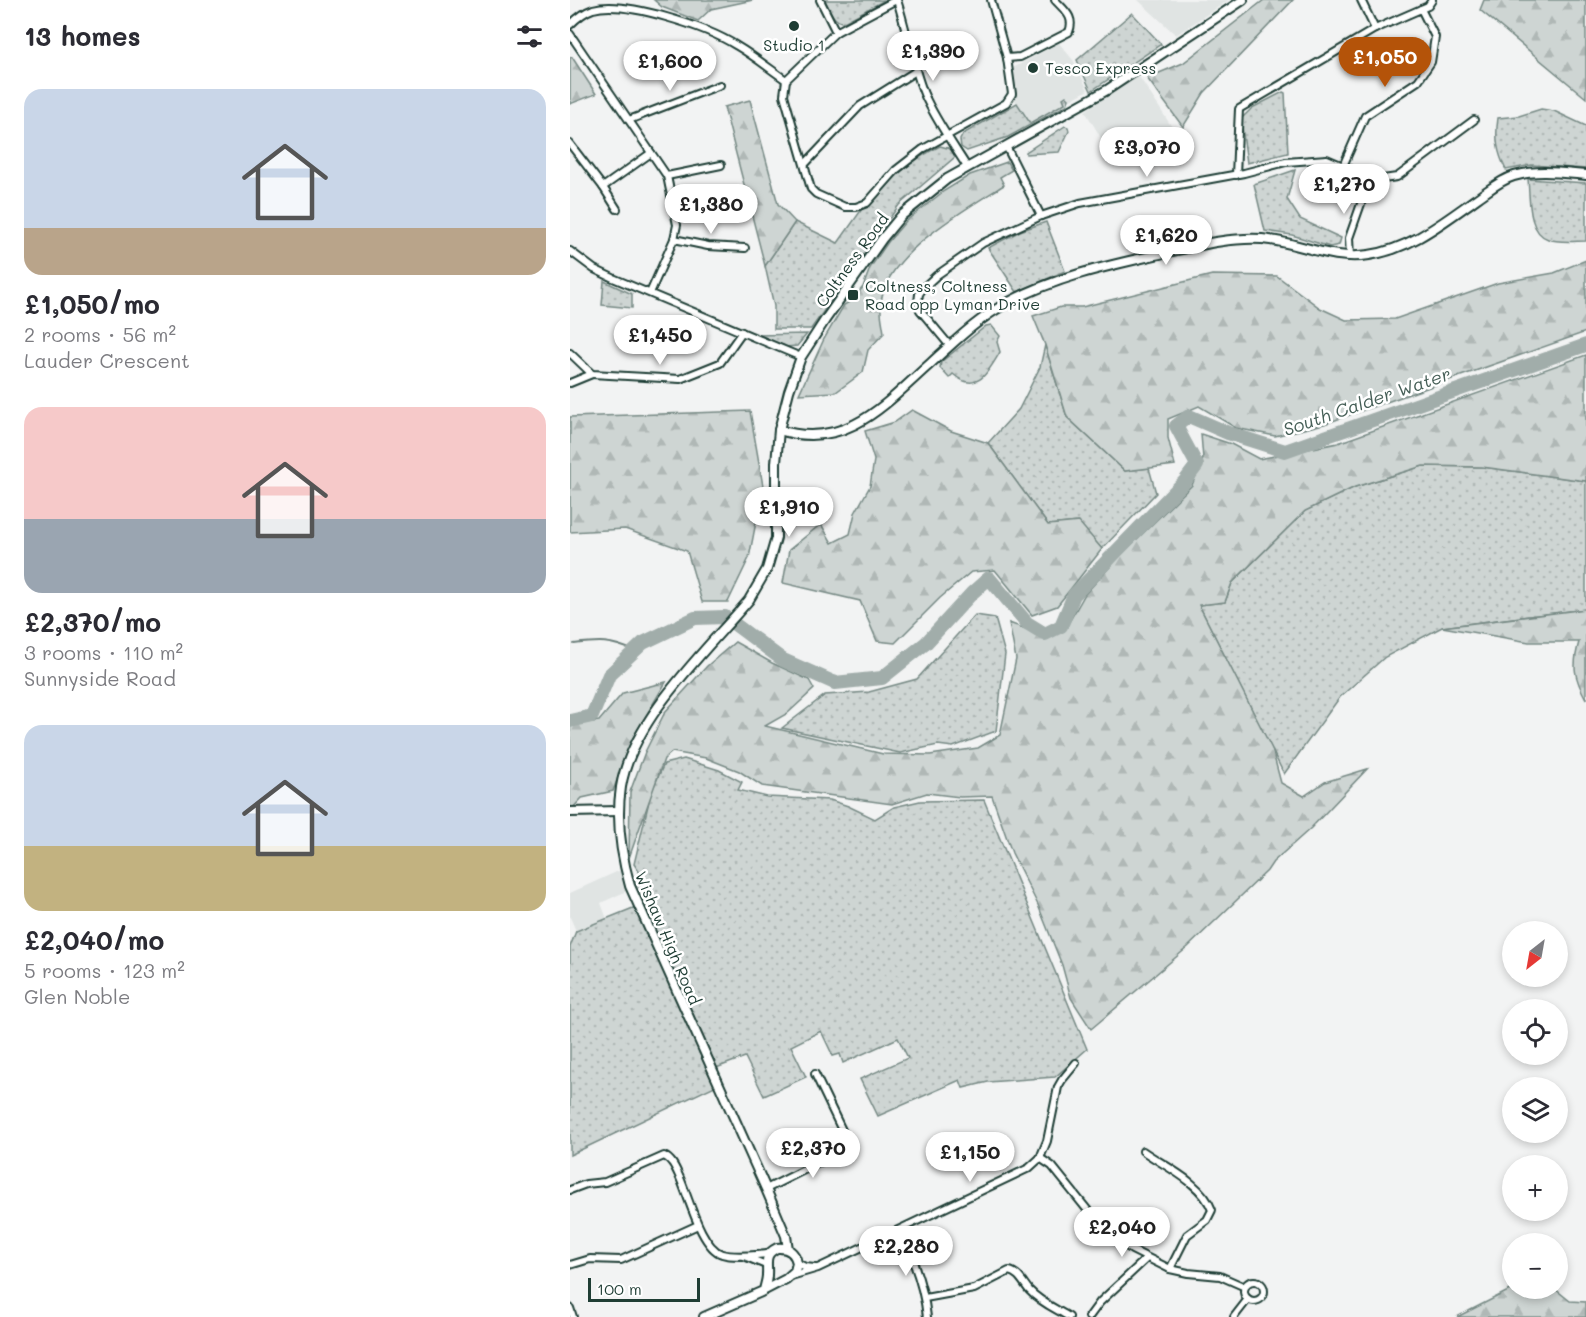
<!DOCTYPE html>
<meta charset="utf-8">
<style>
:root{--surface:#fff;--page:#f7f7f7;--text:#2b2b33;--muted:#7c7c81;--accent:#b45309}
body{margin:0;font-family:Mali,sans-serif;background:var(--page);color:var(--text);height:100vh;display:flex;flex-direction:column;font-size:22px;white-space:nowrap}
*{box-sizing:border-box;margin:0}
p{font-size:20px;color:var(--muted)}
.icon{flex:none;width:33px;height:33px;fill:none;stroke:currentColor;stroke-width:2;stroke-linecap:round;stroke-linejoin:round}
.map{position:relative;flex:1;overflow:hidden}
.side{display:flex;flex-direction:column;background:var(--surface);width:570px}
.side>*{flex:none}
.needle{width:39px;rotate:211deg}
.fabs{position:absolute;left:932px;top:921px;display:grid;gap:12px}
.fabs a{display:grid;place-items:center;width:66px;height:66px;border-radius:50%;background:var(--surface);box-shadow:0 3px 9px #0003;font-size:30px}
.scale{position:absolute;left:18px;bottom:15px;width:112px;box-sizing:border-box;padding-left:6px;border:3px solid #1f3d34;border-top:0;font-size:16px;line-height:21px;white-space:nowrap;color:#1f3d34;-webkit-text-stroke:4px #fff;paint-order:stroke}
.price{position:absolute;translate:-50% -51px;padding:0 14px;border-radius:21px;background:#fff;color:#222;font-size:20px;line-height:39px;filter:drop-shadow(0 2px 3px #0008)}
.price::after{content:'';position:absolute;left:50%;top:36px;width:18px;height:14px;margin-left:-9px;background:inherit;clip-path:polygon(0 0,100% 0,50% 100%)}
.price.active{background:var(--accent);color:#fff}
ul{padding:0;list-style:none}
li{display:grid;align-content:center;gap:12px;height:318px;padding:0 24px}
li span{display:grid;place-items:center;height:186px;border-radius:18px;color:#555}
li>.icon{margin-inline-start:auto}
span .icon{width:108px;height:108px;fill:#fffc;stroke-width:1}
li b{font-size:26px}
h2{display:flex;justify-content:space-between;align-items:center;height:72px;padding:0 24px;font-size:26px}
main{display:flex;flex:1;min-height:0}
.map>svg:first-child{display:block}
.built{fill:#e0e4e3}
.grass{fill:url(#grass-dots);stroke:#768984;stroke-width:1.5}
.forest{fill:url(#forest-firs);stroke:#768984;stroke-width:1.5}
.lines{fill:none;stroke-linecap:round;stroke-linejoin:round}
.stream{stroke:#6d807b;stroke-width:2}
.river{stroke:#a1adaa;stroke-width:14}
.minor-casing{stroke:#1f3d34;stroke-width:10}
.tertiary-casing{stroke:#1f3d34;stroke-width:12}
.minor{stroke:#fff;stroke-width:6}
.tertiary{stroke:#fff;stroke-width:8}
.poi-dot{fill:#1f3d34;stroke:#fff;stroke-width:2}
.labels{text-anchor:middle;stroke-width:5;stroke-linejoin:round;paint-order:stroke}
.poi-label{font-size:16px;fill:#1f3d34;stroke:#fff;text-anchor:start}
.street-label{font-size:16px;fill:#1f3d34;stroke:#fff}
.water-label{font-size:18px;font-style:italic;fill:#465f57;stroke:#fff}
</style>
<main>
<section class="side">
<h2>13 homes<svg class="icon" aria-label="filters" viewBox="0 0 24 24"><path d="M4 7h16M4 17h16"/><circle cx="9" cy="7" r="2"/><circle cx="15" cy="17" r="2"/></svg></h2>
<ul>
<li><span style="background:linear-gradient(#c9d6e8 75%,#b9a48a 0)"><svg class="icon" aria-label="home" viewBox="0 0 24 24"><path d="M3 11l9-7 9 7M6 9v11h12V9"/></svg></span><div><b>£1,050/mo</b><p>2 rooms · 56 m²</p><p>Lauder Crescent</p></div></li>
<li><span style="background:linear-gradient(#f6c9c9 60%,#9aa5b1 0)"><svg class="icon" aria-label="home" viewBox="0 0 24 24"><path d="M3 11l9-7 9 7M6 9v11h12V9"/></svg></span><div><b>£2,370/mo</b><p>3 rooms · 110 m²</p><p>Sunnyside Road</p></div></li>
<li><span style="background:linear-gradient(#c9d6e8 65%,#c2b280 0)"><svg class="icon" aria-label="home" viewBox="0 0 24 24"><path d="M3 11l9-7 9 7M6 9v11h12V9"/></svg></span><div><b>£2,040/mo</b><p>5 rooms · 123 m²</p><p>Glen Noble</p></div></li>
</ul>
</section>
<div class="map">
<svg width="1016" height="1317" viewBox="0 0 1016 1317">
<defs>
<pattern id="grass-dots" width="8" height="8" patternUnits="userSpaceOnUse" patternTransform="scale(1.5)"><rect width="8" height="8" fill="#ced5d3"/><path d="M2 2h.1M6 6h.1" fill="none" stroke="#b0b8b6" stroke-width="1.8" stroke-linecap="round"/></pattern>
<pattern id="forest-firs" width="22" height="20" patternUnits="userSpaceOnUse" patternTransform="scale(1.5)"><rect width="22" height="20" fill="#ced5d3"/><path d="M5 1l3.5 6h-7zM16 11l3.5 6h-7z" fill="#b0b8b6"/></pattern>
</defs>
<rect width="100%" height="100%" fill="#f2f3f3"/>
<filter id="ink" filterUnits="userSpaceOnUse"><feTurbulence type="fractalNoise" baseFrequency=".0167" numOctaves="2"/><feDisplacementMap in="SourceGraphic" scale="12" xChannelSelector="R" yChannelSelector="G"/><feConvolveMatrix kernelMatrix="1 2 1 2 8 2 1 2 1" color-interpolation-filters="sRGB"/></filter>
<g filter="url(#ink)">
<!-- built -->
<g class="built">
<path d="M568 0H659L606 35Z"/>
<path d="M489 43 503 60 518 90 460 123 445 100 443 68Z"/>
<path d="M568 75 611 141 543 158 515 111Z"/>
<path d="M55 868 61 889 31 903 37 919 6 931 0 917V893Z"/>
</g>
<!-- grass -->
<g class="grass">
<path d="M255 0H315L274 22C263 23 260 9 255 0Z"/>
<path d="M562 13 591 44 521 91 507 60Z"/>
<path d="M713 92 715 93 718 153 677 163 671 119 682 108Z"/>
<path d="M496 96 499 99 497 105 438 137 397 151 391 147 390 140 393 134 447 103 460 123 495 103 493 98Z"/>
<path d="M971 109 984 111 1016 126V169L962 165 936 170C927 152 925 138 928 118L949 116Z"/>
<path d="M495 126 498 127 499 131 489 152 456 154V152Z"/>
<path d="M370 146 381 149 385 157 329 205 241 329H204V306L195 266 225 222 268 243 292 209 298 206C323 179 337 162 370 146Z"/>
<path d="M725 170 717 199 730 219 771 238 769 245 760 247 722 235 695 231 684 184Z"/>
<path d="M958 179 1016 183V241C1005 241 988 243 978 239 957 232 960 197 958 179Z"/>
<path d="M476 222 495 271 447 292 418 248 450 231Z"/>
<path d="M34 281 62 294V308L32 305Z"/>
<path d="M421 325 430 336 427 342 430 352C418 372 407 395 383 374L379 378 370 368 371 362 416 326Z"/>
<path d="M237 334 227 346 215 347 186 335Z"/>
<path d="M475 345 497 417 555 471 579 468 586 493 532 549 508 522 478 525 418 443 449 409 470 367Z"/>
<path d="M853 466 912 467 1016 481V609L872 627 815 657 770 697 714 774 629 605 655 602 662 583 735 511 785 487Z"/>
<path d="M405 615 425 618 435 654 426 731 383 747 368 745 330 753 212 728 255 695 299 692 347 679Z"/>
<path d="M114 759 149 770 172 782 168 790 197 797 260 800 278 806 305 819 324 807 350 801 414 800 517 1049 485 1077 418 1082 393 1088 390 1080 308 1116 290 1079 338 1058 328 1038 273 1063 270 1054 263 1056 251 1031 221 1046 236 1077 194 1096 175 1057 141 1070 147 1085 0 1155V947L6 931 68 906 60 886 70 873 64 864 81 793 94 764Z"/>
</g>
<!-- forest -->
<g class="forest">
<path d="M84 0H183L141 9 128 21 92 7Z"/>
<path d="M694 0H723L634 93 613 127 577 78 613 63Z"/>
<path d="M914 0H1016V98L910 10Z"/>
<path d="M2 57 26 94 0 104V58Z"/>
<path d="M180 100 208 204 225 222 195 266 154 107Z"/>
<path d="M437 162 442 170 430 177 434 185C397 208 312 256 311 305 310 314 313 324 314 333L298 350 293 372 266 392 229 394 254 339 274 305 281 301 293 287 300 268 318 242 336 221 374 191 400 175Z"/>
<path d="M1016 260V332L754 424 705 436 666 428 629 406 598 419V438L605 465 555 471 497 417 475 345 463 316 491 307H512L642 275 707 276 750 308 776 320 825 319 928 283 984 273Z"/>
<path d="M1016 355V481L912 467 853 466 785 487 735 511 662 583 655 602 629 605 702 749 711 783 734 796 755 782 797 769 741 828 703 862 697 871 618 947 521 1029 501 998 492 965 468 905 442 853 422 796 390 797 357 793 322 804 192 786 169 771 136 758 102 752 94 759 59 858 60 792 75 752 95 712 137 666 165 642 202 663 239 680 244 689 218 713 195 726 313 754 360 755 408 748 430 735 446 659 439 623 478 637 494 631 515 594 551 555 622 485 633 459 631 434 661 444 689 459 768 443Z"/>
<path d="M342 410 381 431 418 443 478 525 509 522 532 549 487 606 462 615 425 570 401 572 370 598 325 643 307 641 290 601 213 583 219 550 251 524 262 543 280 534 285 513 300 486 304 460 295 431 325 422Z"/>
<path d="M180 411 193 486 179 558 158 602H132L117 551 55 529 0 532V417Z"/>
<path d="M1016 609V699C1004 677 1002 666 1009 642H959L872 627Z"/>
<path d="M96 682 62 739 43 791 12 798 0 811V725L29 721 53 693Z"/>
<path d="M944 1288 985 1289 1000 1301 1016 1302V1317H887Z"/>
</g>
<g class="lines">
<!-- stream -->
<path class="stream" d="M4 644C30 641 40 640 64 651"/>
<!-- river -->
<path class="river" d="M0 721 22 716 39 675 73 643 125 618 155 617 213 660 265 683 312 678 356 643 402 593 419 578 457 623 475 634 491 626 504 595 615 481 627 465 606 426 619 416 658 433 715 451 1016 345"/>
<defs>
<g id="minor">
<path d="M250 0 266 32"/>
<path d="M326 0 266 32 216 80 214 95 241 189 246 194 275 207H286L297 203 326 170 353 149 436 103 442 94 437 58 421 0"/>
<path d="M327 0C337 31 342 64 354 94 365 119 382 143 397 167"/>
<path d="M791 0 805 29"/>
<path d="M0 25C7 18 14 12 23 9 56 0 137 27 167 46 184 56 200 69 216 80"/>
<path d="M0 34 97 176 107 225 104 239 80 293"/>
<path d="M437 58 450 57 499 32C505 17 495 11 485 0"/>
<path d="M59 120 150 85"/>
<path d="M0 144 33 187 81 153"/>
<path d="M436 146 471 216"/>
<path d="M235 164 290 106 346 71"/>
<path d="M773 166 795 116 848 81 861 62 865 37 851 9"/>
<path d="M666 175 669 109 805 29 858 6 862 0"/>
<path d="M97 176 151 165"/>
<path d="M33 187 47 209"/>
<path d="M104 239 138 246 175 248"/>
<path d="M0 251 24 269 43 278 231 357"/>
<path d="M780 257 779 238 800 178"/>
<path d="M380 346 350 310 348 302 349 294 353 288 367 275 413 243 471 216 510 203 674 173 716 162 757 159 806 180 827 177 904 120"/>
<path d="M0 353 22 374 110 379 150 363 172 332"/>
<path d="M0 383 22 374"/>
<path d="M573 1151C596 1167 632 1183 642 1210L637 1220 617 1235 600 1269"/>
<path d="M470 1158 482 1166 519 1212 539 1233 562 1250 600 1269 618 1273 650 1276 675 1287"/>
<path d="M196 1189 280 1147 245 1074"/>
<path d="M0 1190 16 1184 35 1182 94 1156C103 1160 106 1170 110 1178 119 1198 131 1247 152 1254 166 1258 184 1255 198 1254"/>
<path d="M330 1231C343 1258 354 1287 357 1317"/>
<path d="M174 1256 196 1265"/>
<path d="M227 1263 235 1267 245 1268"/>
<path d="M0 1265 20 1259 51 1260 128 1225"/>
<path d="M221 1276 248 1268 459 1168 470 1158 477 1141 488 1087 492 1080 506 1063"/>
<circle cx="684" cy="1291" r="10"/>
<path d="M355 1298 404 1289 439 1271C449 1273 453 1283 459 1290 470 1302 486 1309 499 1317"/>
<path d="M0 1308 3 1317"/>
<path d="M519 1317 530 1302 577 1258"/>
<path d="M664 1317 678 1299"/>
</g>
<g id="tertiary">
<path d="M209 430C277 451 316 403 361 363 385 341 410 317 439 302 488 276 541 265 594 253 626 246 659 237 692 239 729 242 761 261 799 255 840 249 872 223 906 199 918 191 930 180 944 176 966 169 993 173 1016 175"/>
<path d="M0 812 49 811"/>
<path d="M218 1249 216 1236 196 1189 60 886C51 854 46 819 51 787 62 719 136 651 179 600L197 569 206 538V463L209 430 219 391 231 357 255 320 312 239 331 216 377 179 537 90 673 0"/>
<path d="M134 1317 191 1292 216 1279 225 1271 227 1263C225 1252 218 1247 207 1248 193 1255 198 1262 197 1275 197 1280 195 1285 194 1290"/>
</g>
</defs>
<!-- minor casing -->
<use href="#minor" class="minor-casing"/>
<!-- tertiary casing -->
<use href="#tertiary" class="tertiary-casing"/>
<!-- minor -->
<use href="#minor" class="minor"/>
<!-- tertiary -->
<use href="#tertiary" class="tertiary"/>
</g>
</g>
<!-- markers -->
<g class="poi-dot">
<circle cx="224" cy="26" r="6"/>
<circle cx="463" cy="68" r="6"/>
<rect x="277" y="289" width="12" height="12" rx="3"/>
</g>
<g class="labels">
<!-- poi labels -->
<g class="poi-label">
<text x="224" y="51" text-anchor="middle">Studio 1</text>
<text x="475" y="74">Tesco Express</text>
<text x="295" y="292">Coltness, Coltness<tspan x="295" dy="18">Road opp Lyman Drive</tspan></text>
</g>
<!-- street labels -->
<g class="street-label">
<text transform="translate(282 260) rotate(-54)" y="6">Coltness Road</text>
<text transform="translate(98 938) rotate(67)" y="6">Wishaw High Road</text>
</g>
<!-- water labels -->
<g class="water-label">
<text transform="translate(797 402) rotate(-19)" y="6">South Calder Water</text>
</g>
</g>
</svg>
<div class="fabs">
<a><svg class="needle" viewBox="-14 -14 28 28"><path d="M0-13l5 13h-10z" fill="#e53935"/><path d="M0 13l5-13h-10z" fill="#7c7c81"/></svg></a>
<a><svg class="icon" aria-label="locate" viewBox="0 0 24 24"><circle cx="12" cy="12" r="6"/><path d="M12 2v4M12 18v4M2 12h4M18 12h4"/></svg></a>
<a><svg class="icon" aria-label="layers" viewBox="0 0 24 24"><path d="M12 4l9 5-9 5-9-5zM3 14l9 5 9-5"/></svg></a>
<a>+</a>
<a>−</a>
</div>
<div class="scale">100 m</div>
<b class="price" style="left:363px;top:82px">£1,390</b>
<b class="price active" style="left:815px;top:88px">£1,050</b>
<b class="price" style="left:100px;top:92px">£1,600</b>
<b class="price" style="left:577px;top:178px">£3,070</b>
<b class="price" style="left:774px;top:215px">£1,270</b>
<b class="price" style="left:141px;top:235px">£1,380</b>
<b class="price" style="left:596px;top:266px">£1,620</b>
<b class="price" style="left:90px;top:366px">£1,450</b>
<b class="price" style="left:219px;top:538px">£1,910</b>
<b class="price" style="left:243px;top:1179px">£2,370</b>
<b class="price" style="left:400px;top:1183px">£1,150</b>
<b class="price" style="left:552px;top:1258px">£2,040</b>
<b class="price" style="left:336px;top:1277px">£2,280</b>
</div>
</main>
